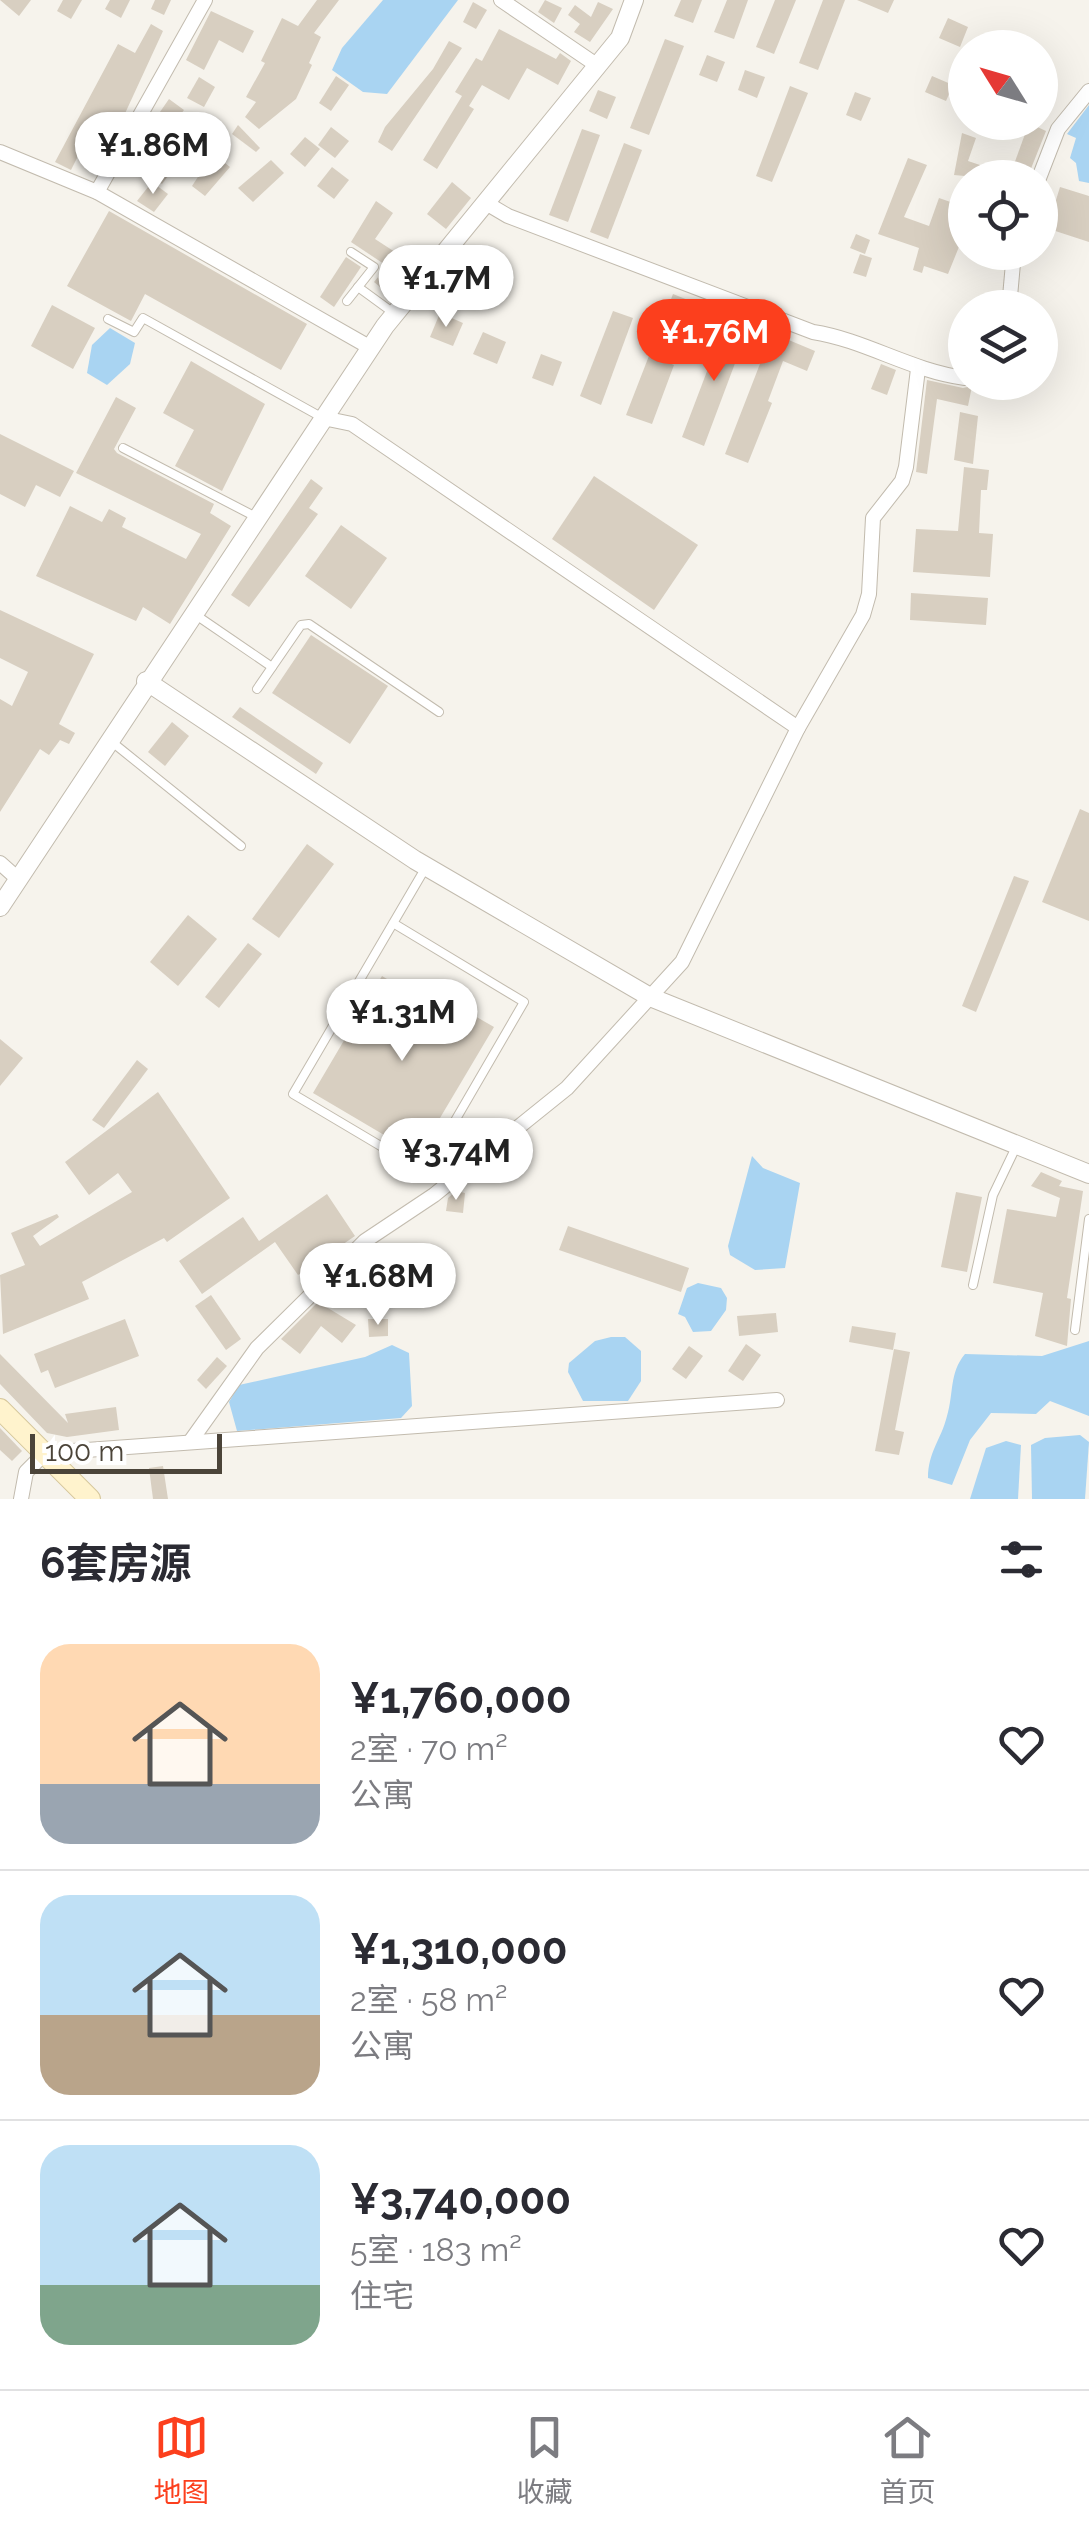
<!DOCTYPE html>
<html lang="zh">
<meta charset="utf-8">
<style>
:root{--surface:#fff;--page:#f7f7f7;--text:#2b2b33;--muted:#7c7c81;--line:#e1e1e2;--accent:#fc3f1d}
body{margin:0;font-family:Raleway,"Noto Sans SC",sans-serif;background:var(--page);color:var(--text);height:100vh;display:flex;flex-direction:column;font-size:38px;white-space:nowrap}
*{box-sizing:border-box;margin:0}
p{font-size:32px;color:var(--muted)}
.icon{flex:none;width:55px;height:55px;fill:none;stroke:currentColor;stroke-width:2;stroke-linecap:round;stroke-linejoin:round}
.map{position:relative;height:1499px;overflow:hidden}
.details{display:flex;flex-direction:column;background:var(--surface);flex:1}
.details>*{flex:none}
.needle{width:65px;rotate:307deg}
.tools{position:absolute;left:948px;top:30px;display:grid;gap:20px}
.tools a{display:grid;place-items:center;width:110px;height:110px;border-radius:50%;background:var(--surface);box-shadow:0 10px 40px #0002;font-size:50px}
.scale{position:absolute;left:30px;bottom:25px;width:192px;box-sizing:border-box;padding-left:10px;border:5px solid #4b4439;border-top:0;font-size:28px;line-height:35px;white-space:nowrap;color:#4b4439;-webkit-text-stroke:8px #fff;paint-order:stroke}
.price{position:absolute;translate:-50% -85px;padding:0 22px;border-radius:35px;background:#fff;color:#222;font-size:32px;line-height:65px;filter:drop-shadow(0 2px 5px #0008)}
.price::after{content:'';position:absolute;left:50%;top:60px;width:30px;height:22px;margin-left:-15px;background:inherit;clip-path:polygon(0 0,100% 0,50% 100%)}
.price.active{background:var(--accent);color:#fff}
ul{padding:0;list-style:none}
li{display:flex;align-items:center;gap:30px;height:250px;padding:0 40px}
li+li{border-top:2px solid var(--line)}
li span{display:grid;place-items:center;flex:none;width:280px;height:200px;border-radius:30px;color:#555}
li>.icon{margin-inline-start:auto}
span .icon{width:120px;height:120px;fill:#fffc;stroke-width:1}
li b{font-size:42px}
h2{display:flex;justify-content:space-between;align-items:center;height:120px;padding:0 40px;font-size:42px}
.menu{display:flex;justify-content:space-around;align-items:center;height:140px;border-top:2px solid var(--line);background:var(--surface);font-size:28px;color:var(--muted)}
.menu a{display:grid;justify-items:center;gap:5px}
.menu .active{color:var(--accent)}
.map>svg:first-child{display:block}
.water{fill:#a9d4f2}
.building{fill:#d8cfc1}
.lines{fill:none;stroke-linecap:round;stroke-linejoin:round}
.service-casing{stroke:#c2bbae;stroke-width:10}
.minor-casing{stroke:#c2bbae;stroke-width:16}
.tertiary-casing{stroke:#c2bbae;stroke-width:20}
.secondary-casing{stroke:#d6c79b;stroke-width:22}
.service{stroke:#fff;stroke-width:8}
.minor{stroke:#fff;stroke-width:14}
.tertiary{stroke:#fff;stroke-width:18}
.secondary{stroke:#fff3cd;stroke-width:20}
</style>
<div class="map">
<svg width="1089" height="1499" viewBox="0 0 1089 1499">
<rect width="100%" height="100%" fill="#f6f3ec"/>
<!-- water -->
<g class="water">
<path d="M383 0H458L387 94 363 92 332 70 342 48Z"/>
<path d="M1089 105V183L1079 181 1076 163 1070 158 1076 138 1067 134Z"/>
<path d="M110 328 135 343 130 364 107 385 87 373 92 345Z"/>
<path d="M752 1156 763 1168 800 1183 785 1268 755 1270 730 1255 728 1246Z"/>
<path d="M698 1283 721 1288 727 1298 726 1310 711 1331 693 1332 685 1317 678 1314 687 1288Z"/>
<path d="M611 1337H625L641 1351V1381L628 1401H583L568 1372 569 1363 595 1341Z"/>
<path d="M1089 1341V1416L1050 1401 1036 1414 991 1413 970 1440 952 1485 928 1478C928 1452 941 1440 947 1416 954 1393 949 1373 965 1354L1042 1356Z"/>
<path d="M392 1345 409 1353 412 1406 401 1418 237 1431 229 1402 239 1385 365 1357Z"/>
<path d="M1080 1435 1089 1442 1085 1499H1032L1031 1445 1045 1438Z"/>
<path d="M1006 1441 1021 1445 1018 1499H970L986 1448Z"/>
</g>
<!-- building -->
<g class="building">
<path d="M0 0H31L19 16Z"/>
<path d="M63 0H82L71 19 57 11Z"/>
<path d="M110 0H130L121 18 105 9Z"/>
<path d="M155 0H171L164 15 151 9Z"/>
<path d="M317 0H339L314 33 321 37 309 63 312 65 296 99 259 129 245 117 256 102 246 97 265 63 261 61 282 18 298 26Z"/>
<path d="M545 0 562 8 554 23 538 12Z"/>
<path d="M681 0H702L693 23 674 16Z"/>
<path d="M727 0H748L734 39 714 32Z"/>
<path d="M775 0H796L774 54 756 47Z"/>
<path d="M823 0H845L818 70 799 63Z"/>
<path d="M857 0H894L888 13Z"/>
<path d="M473 2 487 10 476 29 463 22Z"/>
<path d="M598 2 613 9 590 42 574 32 580 24 568 15 575 5 591 17Z"/>
<path d="M211 11 254 31 243 53 219 40 204 70 186 60Z"/>
<path d="M948 18 968 27 960 47 939 38Z"/>
<path d="M151 24 163 31 104 159 83 146 71 170 55 162 118 44 135 53Z"/>
<path d="M499 29 556 59 560 53 571 61 558 85 527 68 509 100 482 85 469 106 474 109 437 169 423 160 462 96 455 92 476 58 482 61Z"/>
<path d="M665 39 684 46 649 135 630 128Z"/>
<path d="M449 41 462 48 392 151 378 142 385 127 433 69Z"/>
<path d="M707 55 725 62 717 82 699 75Z"/>
<path d="M745 70 765 77 757 98 738 90Z"/>
<path d="M336 76 349 85 331 111 319 103Z"/>
<path d="M932 76 953 85 946 101 925 92Z"/>
<path d="M199 77 215 87 204 107 187 98Z"/>
<path d="M790 86 808 93 772 182 756 176Z"/>
<path d="M598 90 616 97 607 119 589 111Z"/>
<path d="M855 92 871 98 861 121 846 115Z"/>
<path d="M169 99 184 110 165 134 171 138 157 155 174 168 162 184 128 158Z"/>
<path d="M205 119 229 138 215 155 230 167 205 196 192 186 213 154 191 136Z"/>
<path d="M990 122H1009L1003 138 986 132Z"/>
<path d="M1029 123 1046 131 1030 171 1024 178H1009Z"/>
<path d="M238 125 260 148 256 152 232 134Z"/>
<path d="M331 127 349 141 335 158 318 145Z"/>
<path d="M582 129 600 135 568 222 549 215Z"/>
<path d="M962 133 976 138 968 161 989 168 986 178 954 175Z"/>
<path d="M305 137 320 149 305 167 290 154Z"/>
<path d="M624 143 642 150 608 239 590 232Z"/>
<path d="M908 158 927 165 904 217 929 226 939 198 965 207V232L948 274 924 266 922 273 913 270 919 248 878 234Z"/>
<path d="M271 160 284 173 253 202 238 188Z"/>
<path d="M332 167 349 180 334 199 317 186Z"/>
<path d="M152 182 168 194 154 212 137 201Z"/>
<path d="M452 182 471 198 446 229 427 214Z"/>
<path d="M1060 187 1089 196V242L1040 226V195L1056 200Z"/>
<path d="M376 201 393 213 375 239 415 265 391 296 374 282 387 266 351 242Z"/>
<path d="M109 211 307 324 281 370 145 294 131 321 67 286Z"/>
<path d="M856 234 870 240 865 254 850 248Z"/>
<path d="M966 252H1000L996 264Z"/>
<path d="M860 254 872 258 866 277 853 273Z"/>
<path d="M346 257 361 267 334 307 320 297Z"/>
<path d="M673 294 693 302 669 363 674 365 652 424 626 415Z"/>
<path d="M52 305 95 328 73 369 31 346Z"/>
<path d="M613 311 633 318 601 405 580 396Z"/>
<path d="M440 313 463 323 453 346 430 337Z"/>
<path d="M728 316 744 323 732 357 737 358 704 446 682 437Z"/>
<path d="M483 332 506 342 497 364 473 354Z"/>
<path d="M772 333 815 351 807 371 783 361 768 401 772 403 748 463 725 454Z"/>
<path d="M541 354 562 362 553 386 532 378Z"/>
<path d="M191 361 265 404 222 491 175 466 194 430 163 413Z"/>
<path d="M881 364 896 370 887 395 871 389Z"/>
<path d="M927 380 963 388 972 386 968 406 937 399 927 474 916 472Z"/>
<path d="M116 397 136 408 114 449 117 453 214 504 210 513 231 526 170 624 143 607 136 621 36 576 70 506 102 522 109 509 126 518 122 527 186 559 201 534 76 473Z"/>
<path d="M960 412 978 416 973 464 954 460Z"/>
<path d="M0 434 74 471 60 497 36 485 25 507 0 494Z"/>
<path d="M964 467 989 470 987 490H981L979 533 993 534 990 577 913 572 916 529 958 531Z"/>
<path d="M594 476 698 545 654 610 552 539Z"/>
<path d="M311 479 323 488 309 508 318 514 249 607 231 595Z"/>
<path d="M341 525 387 558 351 609 305 576Z"/>
<path d="M911 593 988 598 986 625 910 620Z"/>
<path d="M0 610 94 654 59 724 75 733 69 744 60 740 49 755 40 749 0 812V699L12 706 28 672 0 658Z"/>
<path d="M311 635 388 686 350 744 272 693Z"/>
<path d="M240 707 323 763 316 774 232 717Z"/>
<path d="M172 722 189 736 165 766 148 752Z"/>
<path d="M1080 809 1089 813V921L1042 902Z"/>
<path d="M307 844 334 864 279 938 252 919Z"/>
<path d="M1014 876 1029 881 976 1012 962 1006Z"/>
<path d="M188 915 217 939 178 986 150 962Z"/>
<path d="M248 943 262 954 219 1008 205 997Z"/>
<path d="M382 976 454 1019 461 1008 494 1027 418 1155 313 1093Z"/>
<path d="M0 1039 23 1058 0 1086Z"/>
<path d="M137 1060 148 1069 104 1128 92 1120Z"/>
<path d="M158 1092 230 1198 167 1242 164 1238 82 1282 89 1299 3 1334 0 1275 25 1265 11 1233 57 1214 59 1217 33 1236 40 1246 132 1192 118 1173 89 1195 65 1162Z"/>
<path d="M1041 1172 1062 1181 1059 1186 1083 1191 1067 1298 1071 1299 1067 1346 1035 1336 1043 1293 993 1283 1007 1209 1056 1217 1060 1198 1031 1186Z"/>
<path d="M456 1191 465 1193 463 1213 446 1211 448 1198Z"/>
<path d="M956 1192 982 1197 967 1272 941 1267Z"/>
<path d="M327 1194 355 1236 298 1275 275 1242 202 1294 179 1261 243 1217 259 1241Z"/>
<path d="M568 1226 689 1268 681 1292 559 1250Z"/>
<path d="M380 1256 398 1264 381 1302 343 1280 355 1266 372 1274Z"/>
<path d="M211 1295 241 1339 226 1350 195 1306Z"/>
<path d="M318 1302 356 1325 342 1343 321 1326 300 1354 281 1339Z"/>
<path d="M776 1313 778 1332 739 1336 737 1316Z"/>
<path d="M125 1319 139 1356 55 1388 48 1370 41 1373 34 1354Z"/>
<path d="M368 1319H388V1336L369 1337Z"/>
<path d="M852 1326 896 1333 893 1350 849 1342Z"/>
<path d="M746 1344 761 1355 743 1381 728 1371Z"/>
<path d="M689 1346 703 1356 686 1379 672 1369Z"/>
<path d="M894 1349 910 1352 895 1430 904 1432 899 1455 875 1451Z"/>
<path d="M0 1354 68 1423 65 1414 116 1407 119 1430 67 1437 47 1433 0 1384Z"/>
<path d="M217 1357 227 1366 206 1389 197 1380Z"/>
<path d="M0 1428 22 1451 12 1461 0 1450Z"/>
<path d="M163 1466 168 1499H153L149 1468Z"/>
</g>
<g class="lines">
<defs>
<g id="service">
<path d="M358 287 395 314"/>
<path d="M347 301 374 267 351 252"/>
<path d="M108 319 134 332 143 318 323 418"/>
<path d="M123 448 256 517"/>
<path d="M193 613 272 667"/>
<path d="M257 689 301 625 309 624 439 712"/>
<path d="M112 742 241 846"/>
<path d="M393 923 524 1002 431 1162 421 1170 293 1094 426 867"/>
<path d="M973 1285 993 1195 1016 1147"/>
<path d="M1075 1330 1089 1219"/>
</g>
<g id="minor">
<path d="M501 0 598 66"/>
<path d="M0 152 97 192 371 348"/>
<path d="M1039 178 1058 129 1089 91"/>
<path d="M97 192 205 0"/>
<path d="M486 203 508 216 813 332C865 340 911 371 965 378"/>
<path d="M1009 308 1014 252"/>
<path d="M323 418 352 424 798 728"/>
<path d="M0 863 18 879"/>
<path d="M190 1442 257 1348 329 1277 365 1241 434 1195 567 1088 682 962 798 728 863 615 869 594 873 518 902 481 906 467 918 369"/>
<path d="M21 1499 26 1472 45 1453 777 1400"/>
</g>
<g id="tertiary">
<path d="M146 681 415 860 650 997 1089 1174"/>
<path d="M0 907 385 326 620 38 634 0"/>
</g>
<path id="secondary" d="M0 1409 90 1499"/>
</defs>
<!-- service casing -->
<use href="#service" class="service-casing"/>
<!-- minor casing -->
<use href="#minor" class="minor-casing"/>
<!-- tertiary casing -->
<use href="#tertiary" class="tertiary-casing"/>
<!-- secondary casing -->
<use href="#secondary" class="secondary-casing"/>
<!-- service -->
<use href="#service" class="service"/>
<!-- minor -->
<use href="#minor" class="minor"/>
<!-- tertiary -->
<use href="#tertiary" class="tertiary"/>
<!-- secondary -->
<use href="#secondary" class="secondary"/>
</g>
</svg>
<div class="tools">
<a><svg class="needle" viewBox="-14 -14 28 28"><path d="M0-13l5 13h-10z" fill="#e53935"/><path d="M0 13l5-13h-10z" fill="#7c7c81"/></svg></a>
<a><svg class="icon" aria-label="locate" viewBox="0 0 24 24"><circle cx="12" cy="12" r="6"/><path d="M12 2v4M12 18v4M2 12h4M18 12h4"/></svg></a>
<a><svg class="icon" aria-label="layers" viewBox="0 0 24 24"><path d="M12 4l9 5-9 5-9-5zM3 14l9 5 9-5"/></svg></a>
</div>
<div class="scale">100 m</div>
<b class="price" style="left:153px;top:197px">¥1.86M</b>
<b class="price" style="left:446px;top:330px">¥1.7M</b>
<b class="price active" style="left:714px;top:384px">¥1.76M</b>
<b class="price" style="left:402px;top:1064px">¥1.31M</b>
<b class="price" style="left:456px;top:1203px">¥3.74M</b>
<b class="price" style="left:378px;top:1328px">¥1.68M</b>
</div>
<section class="details">
<h2>6套房源<svg class="icon" aria-label="filters" viewBox="0 0 24 24"><path d="M4 7h16M4 17h16"/><circle cx="9" cy="7" r="2"/><circle cx="15" cy="17" r="2"/></svg></h2>
<ul>
<li><span style="background:linear-gradient(#ffd9b3 70%,#9aa5b1 0)"><svg class="icon" aria-label="home" viewBox="0 0 24 24"><path d="M3 11l9-7 9 7M6 9v11h12V9"/></svg></span><div><b>¥1,760,000</b><p>2室 · 70 m²</p><p>公寓</p></div><svg class="icon" aria-label="heart" viewBox="0 0 24 24"><path d="M12 20l-8-8c-3-5 5-10 8-4 3-6 11-1 8 4z"/></svg></li>
<li><span style="background:linear-gradient(#bfe0f5 60%,#b9a48a 0)"><svg class="icon" aria-label="home" viewBox="0 0 24 24"><path d="M3 11l9-7 9 7M6 9v11h12V9"/></svg></span><div><b>¥1,310,000</b><p>2室 · 58 m²</p><p>公寓</p></div><svg class="icon" aria-label="heart" viewBox="0 0 24 24"><path d="M12 20l-8-8c-3-5 5-10 8-4 3-6 11-1 8 4z"/></svg></li>
<li><span style="background:linear-gradient(#bfe0f5 70%,#7fa58c 0)"><svg class="icon" aria-label="home" viewBox="0 0 24 24"><path d="M3 11l9-7 9 7M6 9v11h12V9"/></svg></span><div><b>¥3,740,000</b><p>5室 · 183 m²</p><p>住宅</p></div><svg class="icon" aria-label="heart" viewBox="0 0 24 24"><path d="M12 20l-8-8c-3-5 5-10 8-4 3-6 11-1 8 4z"/></svg></li>
</ul>
</section>
<nav class="menu">
<a class="active"><svg class="icon" aria-label="map" viewBox="0 0 24 24"><path d="M3 6l6-2 6 2 6-2v14l-6 2-6-2-6 2zM9 4v14M15 6v14"/></svg>地图</a>
<a><svg class="icon" aria-label="saved" viewBox="0 0 24 24"><path d="M7 4h10v16l-5-4-5 4z"/></svg>收藏</a>
<a><svg class="icon" aria-label="home" viewBox="0 0 24 24"><path d="M3 11l9-7 9 7M6 9v11h12V9"/></svg>首页</a>
</nav>
